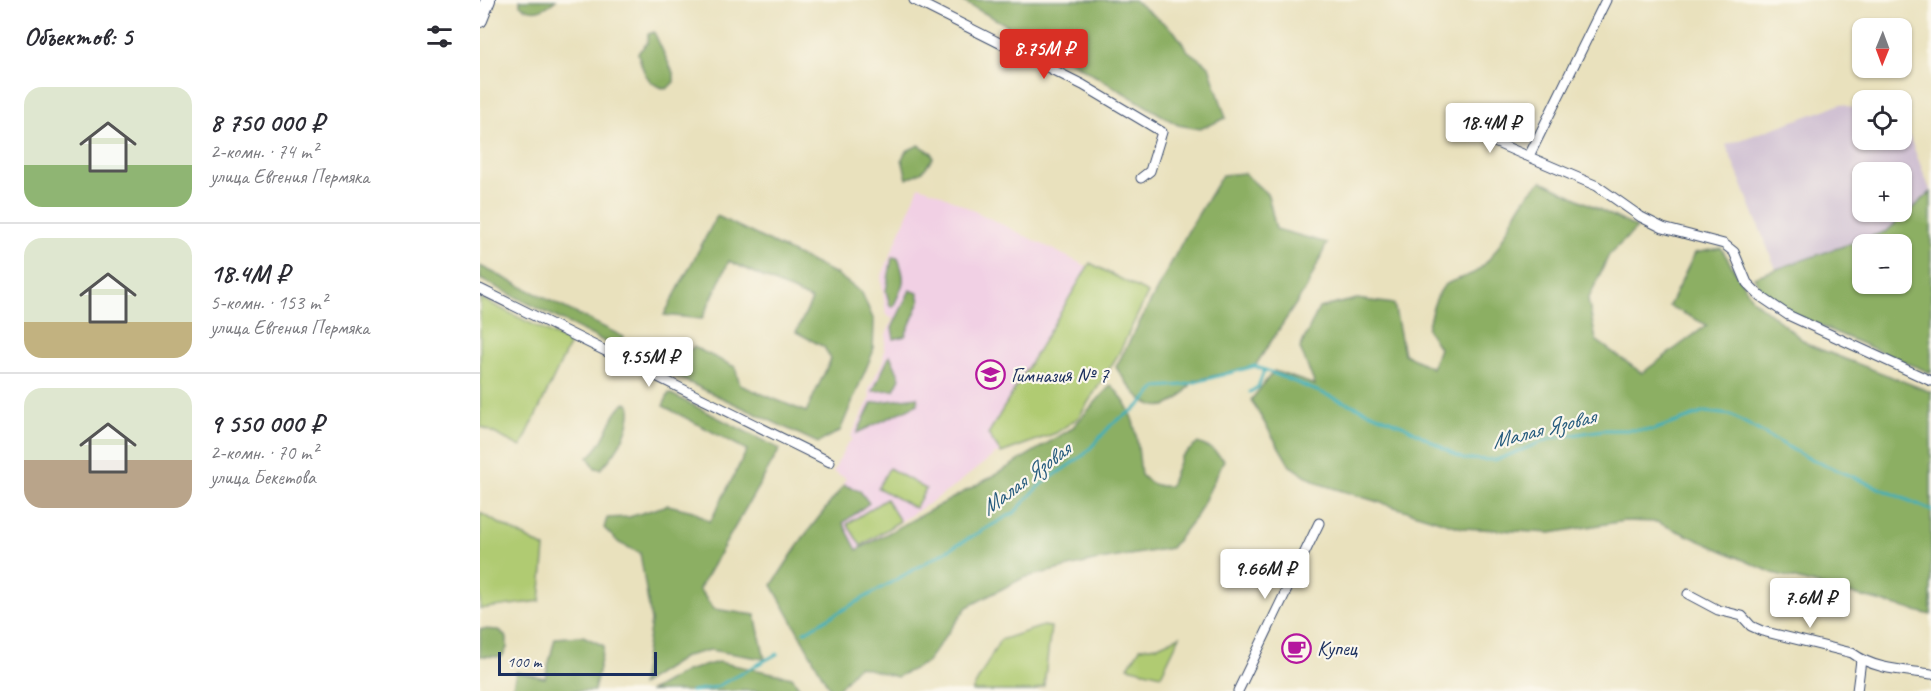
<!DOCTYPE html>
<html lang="ru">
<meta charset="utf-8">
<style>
:root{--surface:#fff;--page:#f7f7f7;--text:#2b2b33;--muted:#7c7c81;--line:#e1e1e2;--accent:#d93025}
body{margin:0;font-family:Caveat,sans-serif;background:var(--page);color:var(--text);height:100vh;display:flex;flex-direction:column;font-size:22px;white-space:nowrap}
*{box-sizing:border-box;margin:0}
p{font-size:20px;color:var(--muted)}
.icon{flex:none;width:33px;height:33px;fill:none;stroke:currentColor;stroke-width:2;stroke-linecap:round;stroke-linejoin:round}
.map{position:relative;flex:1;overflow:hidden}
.drawer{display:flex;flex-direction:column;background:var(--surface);width:480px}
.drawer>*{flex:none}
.needle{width:39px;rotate:181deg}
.tools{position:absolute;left:1372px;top:18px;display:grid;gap:12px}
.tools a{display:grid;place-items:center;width:60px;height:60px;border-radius:12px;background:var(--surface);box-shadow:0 2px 4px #0004;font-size:30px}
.scale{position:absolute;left:18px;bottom:15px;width:159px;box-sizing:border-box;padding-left:6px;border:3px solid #1b2f5e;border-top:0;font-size:16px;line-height:21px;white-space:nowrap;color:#1b2f5e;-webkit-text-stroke:4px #fbf7ec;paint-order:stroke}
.price{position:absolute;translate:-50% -51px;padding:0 14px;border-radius:6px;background:#fff;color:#222;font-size:20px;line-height:39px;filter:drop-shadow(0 2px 3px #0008)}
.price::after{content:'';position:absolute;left:50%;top:36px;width:18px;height:14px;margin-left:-9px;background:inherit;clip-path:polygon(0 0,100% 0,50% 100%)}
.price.on{background:var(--accent);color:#fff}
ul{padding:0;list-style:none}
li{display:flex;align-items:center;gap:18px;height:150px;padding:0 24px}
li+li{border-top:2px solid var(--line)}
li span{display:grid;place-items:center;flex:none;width:168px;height:120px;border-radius:18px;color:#555}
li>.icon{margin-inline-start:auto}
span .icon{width:72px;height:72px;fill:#fffc;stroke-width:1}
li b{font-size:26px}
h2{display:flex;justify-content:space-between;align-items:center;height:72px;padding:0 24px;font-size:26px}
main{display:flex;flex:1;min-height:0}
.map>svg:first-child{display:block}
.built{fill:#f1d0e4}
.industrial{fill:#cebed1;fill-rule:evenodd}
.green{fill:#b0cb72;stroke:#667d68;stroke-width:1.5}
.forest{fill:#8caf64;stroke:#546f61;stroke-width:1.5;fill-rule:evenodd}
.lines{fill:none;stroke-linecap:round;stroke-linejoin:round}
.stream{stroke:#3eafb8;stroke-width:3}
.street-casing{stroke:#3a4a6c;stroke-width:11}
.secondary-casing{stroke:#3a4a6c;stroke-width:16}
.street{stroke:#fff;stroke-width:9}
.secondary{stroke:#fff;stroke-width:14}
.labels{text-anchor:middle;stroke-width:4.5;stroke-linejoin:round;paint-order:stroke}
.poi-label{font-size:21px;fill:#1b2f5e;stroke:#fbf7ec;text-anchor:start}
.water-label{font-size:22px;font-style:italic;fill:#275c7e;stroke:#fbf7ec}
</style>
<main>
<section class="drawer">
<h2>Объектов: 5<svg class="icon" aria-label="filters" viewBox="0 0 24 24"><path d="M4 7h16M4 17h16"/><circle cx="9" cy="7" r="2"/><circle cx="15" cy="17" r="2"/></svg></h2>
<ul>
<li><span style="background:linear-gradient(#dfe7d0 65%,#8fb573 0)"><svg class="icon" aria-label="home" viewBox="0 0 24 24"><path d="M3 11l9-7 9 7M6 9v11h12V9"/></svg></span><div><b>8 750 000 ₽</b><p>2-комн. · 74 m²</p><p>улица Евгения Пермяка</p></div></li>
<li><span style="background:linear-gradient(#dfe7d0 70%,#c2b280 0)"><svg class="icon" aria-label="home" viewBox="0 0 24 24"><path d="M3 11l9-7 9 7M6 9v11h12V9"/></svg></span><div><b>18.4M ₽</b><p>5-комн. · 153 m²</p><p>улица Евгения Пермяка</p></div></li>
<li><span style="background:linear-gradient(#dfe7d0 60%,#b9a48a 0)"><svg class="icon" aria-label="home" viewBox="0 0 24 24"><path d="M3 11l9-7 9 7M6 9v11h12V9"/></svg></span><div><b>9 550 000 ₽</b><p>2-комн. · 70 m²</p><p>улица Бекетова</p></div></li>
</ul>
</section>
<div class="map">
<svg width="1451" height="691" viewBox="0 0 1451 691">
<rect width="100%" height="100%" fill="#fbf7ec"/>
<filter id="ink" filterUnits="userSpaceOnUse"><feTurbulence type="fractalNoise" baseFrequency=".0167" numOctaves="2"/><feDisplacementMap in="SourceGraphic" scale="12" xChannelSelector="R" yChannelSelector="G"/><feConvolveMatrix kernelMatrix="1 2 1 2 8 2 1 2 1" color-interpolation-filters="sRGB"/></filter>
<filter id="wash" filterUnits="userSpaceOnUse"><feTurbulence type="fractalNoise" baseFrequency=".008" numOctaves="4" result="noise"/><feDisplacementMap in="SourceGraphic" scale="24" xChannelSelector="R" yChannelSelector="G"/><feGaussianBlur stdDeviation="1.35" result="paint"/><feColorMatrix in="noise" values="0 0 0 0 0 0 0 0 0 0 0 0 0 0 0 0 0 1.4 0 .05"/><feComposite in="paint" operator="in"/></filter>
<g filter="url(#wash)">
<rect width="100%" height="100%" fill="#e9e1bd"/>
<!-- built -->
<path class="built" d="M439 186 456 192 665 295 599 416 592 422 514 455 471 489 373 553 342 525 366 478 353 472 367 444 372 440 371 436 390 399 389 389 403 361 406 335 413 319 406 315 401 278Z"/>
<!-- industrial -->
<path class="industrial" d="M1361 104 1383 111V140H1422V124L1425 125 1451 192 1407 231 1296 269 1246 145ZM1383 172H1422V212H1383Z"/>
<!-- green -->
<g class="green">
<path d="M610 263 668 293 638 355 599 417 576 433 521 453 508 434Z"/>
<path d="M0 298 90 343 41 447 0 426Z"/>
<path d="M409 468 446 489 435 508 398 488Z"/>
<path d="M406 499 420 521 381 546 367 524Z"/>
<path d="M0 513 65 548 60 601 0 609Z"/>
<path d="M563 626 571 627 564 686 553 691H492L520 640Z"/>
<path d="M700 636 681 675 648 667 660 648 678 646Z"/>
</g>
<!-- forest -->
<g class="forest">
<path d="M40 0H76C64 10 53 15 40 5Z"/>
<path d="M480 0H654L694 31 708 51 729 66 746 118 720 129 698 125 558 42Z"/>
<path d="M174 32 194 75V82L187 89C166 85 163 71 158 53L167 43 168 34Z"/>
<path d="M439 145 452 153 453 158 443 171 427 179 422 159 426 151Z"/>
<path d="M764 173 788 195 796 229 847 243 827 287 775 366 713 381C683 427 659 404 636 367L708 231 742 175Z"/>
<path d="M1062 181 1157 228 1129 255 1108 300 1116 340 1162 373 1227 325 1189 306 1215 253 1241 248 1272 299 1329 345 1451 392V615L1293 573 1177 522 1144 521 1071 533 982 528 840 484 810 466 771 400 794 371 835 385 820 348 839 308 877 299 914 304 924 354 952 368 959 348 947 329C951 314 954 298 964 286 972 278 989 278 998 270 1028 246 1030 206 1062 181Z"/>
<path d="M1451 192V373L1310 313 1284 295 1274 277 1407 231ZM1383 244H1422V284H1383Z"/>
<path d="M237 216 356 274 382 293 394 321 393 352 360 431 338 443 165 362 169 351 200 356 214 347 255 367 260 385 326 412 351 359 344 347 316 332 332 300 249 261 222 319 184 315Z"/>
<path d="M412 257 418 258C427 282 424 283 413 307L410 306 406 291Z"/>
<path d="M0 266 144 337 139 349 0 279Z"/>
<path d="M430 290 438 293 440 301 425 336 414 339 412 328Z"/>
<path d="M410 355 420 378 414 390 393 391Z"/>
<path d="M631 385C658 412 657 440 661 475 670 484 677 487 690 486L701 457 718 443 732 449 744 460 718 514 691 548 614 561 543 578 487 607 446 663 417 677 378 666 357 691H351L292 585 322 539 364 485 380 491 389 503 363 523 377 550 515 475 591 429Z"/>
<path d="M189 393 300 449 219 589 234 609 275 615 285 659 230 650 206 656 161 685 171 621 160 553 139 543 124 528 127 518 149 517 188 505 213 511 230 522 267 450 183 406Z"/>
<path d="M437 397 438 404 377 433 392 403Z"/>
<path d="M146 403 150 405C152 429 137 452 121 469L115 468 108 457C128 442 129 413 146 403Z"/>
<path d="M0 629 19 630 27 638V648L22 657 0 656Z"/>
<path d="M103 636 124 646 114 691H32L36 672 65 678 75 638Z"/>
<path d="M238 662 312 677 322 691H170L206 671Z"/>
</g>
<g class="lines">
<!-- stream -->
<g class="stream">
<path d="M770 392 778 387 784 371"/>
<path d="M324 632 535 512 559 486 605 454 633 423 658 407 677 387 704 385 775 366 924 426 983 459 1016 460 1072 438 1123 430H1173L1225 412 1251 415 1326 457 1451 510"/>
<path d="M211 691 236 687 297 654"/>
</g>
</g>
</g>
<g filter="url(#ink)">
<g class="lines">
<defs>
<g id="street">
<path d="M434 0 603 85 682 132 670 171 661 178"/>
<path d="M982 128 1117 186 1161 217 1183 228 1244 244 1254 252 1267 283 1280 296 1308 315 1451 381"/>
<path d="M1049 156 1126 0"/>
<path d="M0 289 350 462"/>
<path d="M1208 594 1238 610 1262 616 1271 626 1282 631 1372 653C1395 670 1424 670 1451 674"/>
<path d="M758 691 839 523"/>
<path d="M1377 691 1381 660"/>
</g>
<path id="secondary" d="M0 20 8 0"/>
</defs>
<!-- street casing -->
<use href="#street" class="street-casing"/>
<!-- secondary casing -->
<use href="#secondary" class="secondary-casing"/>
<!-- street -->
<use href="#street" class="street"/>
<!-- secondary -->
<use href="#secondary" class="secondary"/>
</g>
</g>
<!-- icons -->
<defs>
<symbol id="school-ring" viewBox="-11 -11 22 22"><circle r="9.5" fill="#fbf7ec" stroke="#b5179e" stroke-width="1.5"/><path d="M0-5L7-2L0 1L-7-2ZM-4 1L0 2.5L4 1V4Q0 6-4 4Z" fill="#b5179e"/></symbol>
<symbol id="cafe-ring" viewBox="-11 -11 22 22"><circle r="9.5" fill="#fbf7ec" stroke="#b5179e" stroke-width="1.5"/><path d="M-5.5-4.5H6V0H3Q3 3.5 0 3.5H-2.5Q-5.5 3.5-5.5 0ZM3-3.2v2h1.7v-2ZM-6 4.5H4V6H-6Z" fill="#b5179e"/></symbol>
</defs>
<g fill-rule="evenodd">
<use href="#school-ring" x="494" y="358" width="33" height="33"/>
<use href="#cafe-ring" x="800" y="632" width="33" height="33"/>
</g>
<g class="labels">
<!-- poi labels -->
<g class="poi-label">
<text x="531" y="382">Гимназия № 7</text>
<text x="837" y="655">Купец</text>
</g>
<!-- water labels -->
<g class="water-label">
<text transform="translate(1063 428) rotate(-14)" y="8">Малая Язовая</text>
<text transform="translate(545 478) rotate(-37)" y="8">Малая Язовая</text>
</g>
</g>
</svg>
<div class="tools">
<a><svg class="needle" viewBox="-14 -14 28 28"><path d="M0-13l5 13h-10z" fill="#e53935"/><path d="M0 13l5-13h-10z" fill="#7c7c81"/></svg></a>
<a><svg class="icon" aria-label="locate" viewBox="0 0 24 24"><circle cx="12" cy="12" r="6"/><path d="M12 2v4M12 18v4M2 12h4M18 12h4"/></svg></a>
<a>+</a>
<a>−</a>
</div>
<div class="scale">100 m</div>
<b class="price on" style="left:564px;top:80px">8.75M ₽</b>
<b class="price" style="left:1010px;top:154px">18.4M ₽</b>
<b class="price" style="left:169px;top:388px">9.55M ₽</b>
<b class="price" style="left:785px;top:600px">9.66M ₽</b>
<b class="price" style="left:1330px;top:629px">7.6M ₽</b>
</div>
</main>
